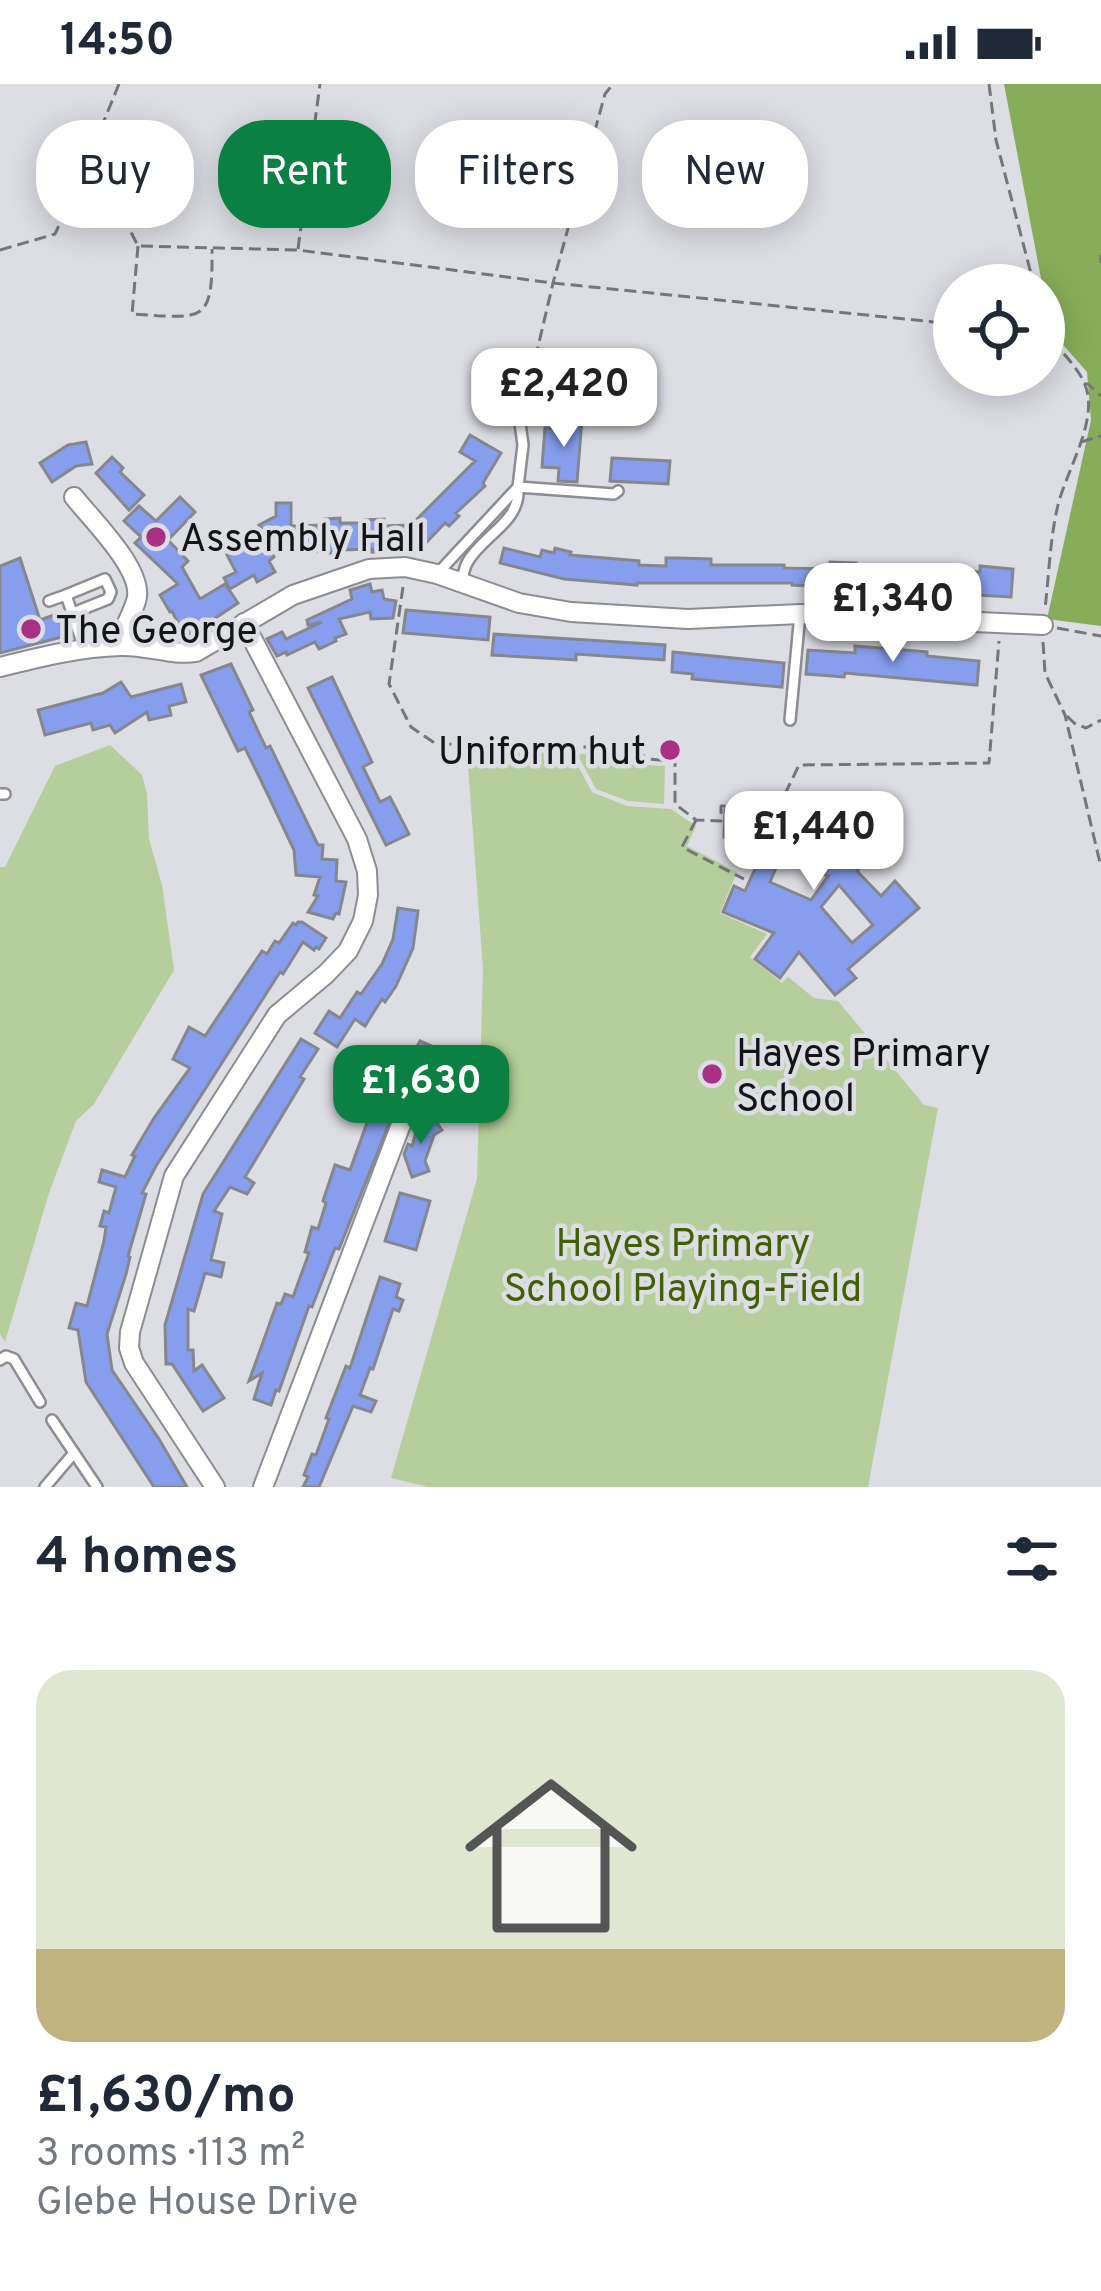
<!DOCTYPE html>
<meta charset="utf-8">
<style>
:root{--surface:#fff;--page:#f6f6f7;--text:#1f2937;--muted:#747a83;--line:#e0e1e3;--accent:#0b8043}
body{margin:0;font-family:Overpass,sans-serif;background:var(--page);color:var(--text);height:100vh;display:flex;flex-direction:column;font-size:45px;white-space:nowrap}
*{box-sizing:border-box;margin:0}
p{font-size:39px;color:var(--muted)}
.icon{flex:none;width:66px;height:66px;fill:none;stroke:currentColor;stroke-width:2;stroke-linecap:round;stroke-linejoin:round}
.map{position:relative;height:1403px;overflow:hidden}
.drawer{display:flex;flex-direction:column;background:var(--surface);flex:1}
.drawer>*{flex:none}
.guide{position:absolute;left:36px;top:36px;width:1029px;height:108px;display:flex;gap:24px}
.buttons{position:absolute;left:933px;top:180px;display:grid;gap:24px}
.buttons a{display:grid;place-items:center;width:132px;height:132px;border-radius:50%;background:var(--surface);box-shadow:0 6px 30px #0003;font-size:60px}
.price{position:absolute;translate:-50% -102px;padding:0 27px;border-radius:24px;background:#fff;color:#222;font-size:39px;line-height:78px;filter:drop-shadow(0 3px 6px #0008)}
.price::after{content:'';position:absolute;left:50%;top:72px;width:36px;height:27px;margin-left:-18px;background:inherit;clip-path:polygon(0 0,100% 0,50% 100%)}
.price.selected{background:var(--accent);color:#fff}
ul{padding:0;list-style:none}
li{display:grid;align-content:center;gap:24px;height:636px;padding:0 36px}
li+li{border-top:3px solid var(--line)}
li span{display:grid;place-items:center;height:372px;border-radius:36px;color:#555}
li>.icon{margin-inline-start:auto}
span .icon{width:216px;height:216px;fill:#fffc;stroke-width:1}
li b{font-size:51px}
h2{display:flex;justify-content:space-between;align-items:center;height:144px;padding:0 36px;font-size:51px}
.pill{padding:0 42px;border-radius:48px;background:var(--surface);box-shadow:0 6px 30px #0003;font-size:42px;line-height:108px}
.pill.selected{background:var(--accent);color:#fff}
.status{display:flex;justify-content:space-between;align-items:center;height:84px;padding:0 60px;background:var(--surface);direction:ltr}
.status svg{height:33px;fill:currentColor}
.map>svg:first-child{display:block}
.green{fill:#b5ce9b}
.forest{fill:#87ad5a}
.building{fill:#869eed;stroke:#85878d;stroke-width:3;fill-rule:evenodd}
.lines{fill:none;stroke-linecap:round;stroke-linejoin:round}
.lane-casing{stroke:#8b8d93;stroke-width:14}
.street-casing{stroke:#8b8d93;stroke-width:22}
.path{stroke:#74767a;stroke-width:3;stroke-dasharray:12 6;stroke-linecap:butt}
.lane{stroke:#fff;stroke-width:9}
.street{stroke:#fff;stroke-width:18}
.poi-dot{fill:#a83085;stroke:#dcdee4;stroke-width:4.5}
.labels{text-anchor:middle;stroke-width:9;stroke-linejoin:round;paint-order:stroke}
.poi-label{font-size:39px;fill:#131416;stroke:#dcdee4;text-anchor:start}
.park-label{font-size:39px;fill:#406101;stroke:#dcdee4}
</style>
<div class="status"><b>14:50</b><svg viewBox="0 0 49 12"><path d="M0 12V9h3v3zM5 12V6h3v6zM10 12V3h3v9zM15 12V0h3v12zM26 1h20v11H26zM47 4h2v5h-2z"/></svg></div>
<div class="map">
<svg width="1101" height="1403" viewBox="0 0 1101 1403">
<rect width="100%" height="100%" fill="#dcdee4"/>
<!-- green -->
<g class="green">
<path d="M110 661 142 691 147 710 149 755 162 801 174 886 94 1020 76 1037 49 1109 5 1258 0 1250V783H5L55 682Z"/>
<path d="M467 668 571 669 592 708 627 722 671 725 696 742 687 762 737 788 720 829 767 850 750 873 782 899 788 893 814 914 838 917 924 1021 938 1024 868 1403H428L391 1394 477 1095 483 884Z"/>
<path d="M577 670 634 671 643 681 665 682 664 720 628 717 596 705Z"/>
</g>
<!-- forest -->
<path class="forest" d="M1004 0H1101V542L1047 535 1091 336 1087 288 1051 247Z"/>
<!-- building -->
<g class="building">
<path d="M564 334 582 335 577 398 558 397 559 384 542 383 545 344 563 346Z"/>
<path d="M470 351 501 369 483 399 485 402 456 429 459 432 449 442 445 439 421 464 372 468V465L342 466V469H323V467H315V463H304V454H283L268 463 274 473 269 477 275 488 257 498 254 491 230 505 224 494 236 488 227 471 265 451 259 441 276 432V419H291V442L325 441V435L340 434V439H364V436L384 435V442L411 441 475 377 460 368Z"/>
<path d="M86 358 92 380 76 382 52 398 40 379 68 361Z"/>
<path d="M112 373 123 384 120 388 144 411 129 426 96 389Z"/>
<path d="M612 374 670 377 668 400 610 397Z"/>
<path d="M180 413 195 428 168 456 188 477 182 483 200 515 225 500 238 519 185 554 172 527 170 528 160 511 178 500 135 459 141 453 124 437 139 422 156 437Z"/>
<path d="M504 464 540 473 542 466 554 469 555 464 571 468 570 471 639 477V481L666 482V474H679L711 475V481H784V484L829 485 830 478 856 479V486L876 487 906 488V486L924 485 980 488V482L1013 485 1011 513 792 501V499H637V501L564 495 500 479Z"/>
<path d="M20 474 40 536 57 530 66 552 0 569V482Z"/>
<path d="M370 500 372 508 382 506 384 515 396 517 393 534 371 535 370 528 339 535 346 550 335 554 336 557 319 565 315 558 287 571 286 568 277 572 267 555 282 548 286 555 322 538 308 541 307 536 352 515 350 506Z"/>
<path d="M406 526 490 533 488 556 403 549Z"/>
<path d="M494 550 665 561 664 576 576 570V576L492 571Z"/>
<path d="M855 562 927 568V572L979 577 977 601 845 589 844 593 806 590 808 566 855 569Z"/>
<path d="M673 568 784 579 782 603 692 595 693 590 672 588Z"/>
<path d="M231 580 253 626 249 628 266 664 270 662 318 761H323L322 775 337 776 336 797 346 798 339 830 336 829 333 835 308 828 318 812 314 811 320 793 296 791 294 766 269 713 245 664 238 667 201 591Z"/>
<path d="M332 593 372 678 363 683 380 718 390 713 409 750 386 761 308 604Z"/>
<path d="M121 598 131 613 181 600 186 618 169 622 171 631 149 636 147 628 115 649 110 641 93 646 91 639 45 651 38 626 103 609Z"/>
<path d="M784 719 803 727 805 723 820 730 822 734 818 744 848 758 870 729 890 746 857 787 881 812 895 797 919 824 848 885 856 894 835 911 799 868 780 894 772 888 755 875 774 849 723 828 734 802 745 807 762 770 755 767 760 755 724 753 725 726 753 727V731L776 737ZM781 772 828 792 811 816 770 798ZM839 801 873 841 852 859 821 823Z"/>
<path d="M398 824 418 827 413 864 396 902 385 918 382 915 365 942 355 935 337 963 315 949 329 927 340 934 357 908 361 910 382 880 393 855Z"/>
<path d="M298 838H302L326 854 319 865 316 863 314 866 303 858 283 890 280 888 156 1082 142 1109 146 1110 128 1172 130 1173 126 1190 107 1250 112 1286 159 1355 187 1403H154L86 1298 78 1246 69 1244 76 1219 87 1222 104 1157 106 1143 100 1142 104 1127 109 1129 116 1103 99 1098 102 1086 125 1093 135 1072 132 1071 154 1034 190 984 173 975 189 943 205 952 262 867 267 870 275 857 279 859 293 839 296 841Z"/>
<path d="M301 955 318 965 300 993 304 995 245 1093 254 1099 247 1110 230 1103 214 1127 222 1130 211 1176 224 1179 221 1193 205 1189 194 1227 188 1225V1266H193L194 1287 202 1281 224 1314 203 1327 172 1280H166L165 1241 203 1110Z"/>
<path d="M420 957 434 963 429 974 449 982 444 996 407 981Z"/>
<path d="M395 998 404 1002 339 1165 335 1164 312 1223 309 1222 279 1307 276 1306 271 1321 254 1315 262 1289 249 1297 277 1219 281 1220 285 1210 293 1213 309 1169 305 1168 312 1143 318 1145 326 1119 323 1117 335 1081 350 1086 381 1000 392 1004Z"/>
<path d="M431 1031 442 1046 434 1051 425 1077 429 1087 412 1093 404 1070 408 1060 412 1062 418 1042Z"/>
<path d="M400 1109 430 1117 416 1166 385 1157Z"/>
<path d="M380 1193 400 1200 396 1213 403 1216 399 1227 393 1225 373 1285 370 1284 360 1311 376 1317 371 1328 353 1322 319 1403H303L308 1393 304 1391 312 1370 316 1371 329 1335 326 1334 346 1282 350 1284Z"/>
</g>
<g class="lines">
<defs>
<g id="lane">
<path d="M437 490 518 403 523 361 520 339"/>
<path d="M461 499C462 495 465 482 467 479 483 450 521 439 518 403L614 410 618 407"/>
<path d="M66 511 105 495 111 508 108 515 73 529"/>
<path d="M49 517 66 511 84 564"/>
<path d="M790 636 800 530"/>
<path d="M0 710H5"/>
<path d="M0 1276 6 1272 14 1275 40 1318"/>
<path d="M52 1336 97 1403"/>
<path d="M45 1403 74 1369"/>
</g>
<g id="street">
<path d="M74 413C92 436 146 488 136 517 131 534 122 544 121 562"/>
<path d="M0 583C40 573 80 563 121 562 146 561 173 572 196 568L293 511 369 485 405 483 437 490 519 519 571 528 688 535 800 530 1043 541"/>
<path d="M215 1403 134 1279 129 1264 130 1248 174 1092 277 931 326 890 348 867 363 837 368 811 367 787 357 755 244 539"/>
<path d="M263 1403 400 1043 415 1009 425 1002"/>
</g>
</defs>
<!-- lane casing -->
<use href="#lane" class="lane-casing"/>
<!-- street casing -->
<use href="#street" class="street-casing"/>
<!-- path -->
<g class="path">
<path d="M119 0 79 98C115 118 120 126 138 162L298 166 553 199 954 240"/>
<path d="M989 0 996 56 1034 201"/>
<path d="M138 162 132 230C203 234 213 242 212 165"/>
<path d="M298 165 320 0"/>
<path d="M0 166 55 150 78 100"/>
<path d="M1101 171V179"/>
<path d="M1044 240C1054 266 1084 283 1088 312 1093 345 1066 389 1058 421 1050 454 1049 491 1045 525"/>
<path d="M1084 300H1088L1101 312"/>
<path d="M523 327 553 199 605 10 613 0"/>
<path d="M1081 358 1101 352"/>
<path d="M403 503 389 600 411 643 436 660 636 664 647 675 675 677V720L696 736 721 737V722L757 723 756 729 775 734 785 710 821 725"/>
<path d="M1057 544 1101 552"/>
<path d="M1043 558 1045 589 1065 631 1101 783"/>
<path d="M1067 632 1074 639 1086 644 1101 636"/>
<path d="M785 710 799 681 989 679 999 557"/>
<path d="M696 736 682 763 744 795"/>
</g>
<!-- lane -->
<use href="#lane" class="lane"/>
<!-- street -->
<use href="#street" class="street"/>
</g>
<!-- markers -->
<g class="poi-dot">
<circle cx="156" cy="453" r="12"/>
<circle cx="31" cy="545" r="12"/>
<circle cx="670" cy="666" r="12"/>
<circle cx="712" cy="990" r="12"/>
</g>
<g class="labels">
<!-- poi labels -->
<g class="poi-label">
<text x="180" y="467">Assembly Hall</text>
<text x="55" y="559">The George</text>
<text x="646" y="680" text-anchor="end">Uniform hut</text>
<text x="736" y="982">Hayes Primary<tspan x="736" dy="45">School</tspan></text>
</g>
<!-- park labels -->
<g class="park-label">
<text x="683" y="1172">Hayes Primary<tspan x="683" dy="45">School Playing-Field</tspan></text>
</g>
</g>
</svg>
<div class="buttons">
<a><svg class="icon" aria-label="locate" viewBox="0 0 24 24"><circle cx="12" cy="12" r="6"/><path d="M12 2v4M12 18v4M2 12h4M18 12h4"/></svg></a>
</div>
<b class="price" style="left:564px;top:366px">£2,420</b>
<b class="price" style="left:893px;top:581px">£1,340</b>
<b class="price" style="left:814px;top:809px">£1,440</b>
<b class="price selected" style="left:421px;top:1063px">£1,630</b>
<div class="guide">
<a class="pill">Buy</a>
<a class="pill selected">Rent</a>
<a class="pill">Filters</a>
<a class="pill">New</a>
</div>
</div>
<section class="drawer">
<h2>4 homes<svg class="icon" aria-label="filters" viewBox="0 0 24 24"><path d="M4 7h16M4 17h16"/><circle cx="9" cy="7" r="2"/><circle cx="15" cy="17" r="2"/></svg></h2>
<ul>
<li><span style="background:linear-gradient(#dfe7d0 75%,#c2b280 0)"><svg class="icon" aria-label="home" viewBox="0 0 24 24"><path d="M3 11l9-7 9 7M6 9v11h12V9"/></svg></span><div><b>£1,630/mo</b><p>3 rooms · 113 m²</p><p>Glebe House Drive</p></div></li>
</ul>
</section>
